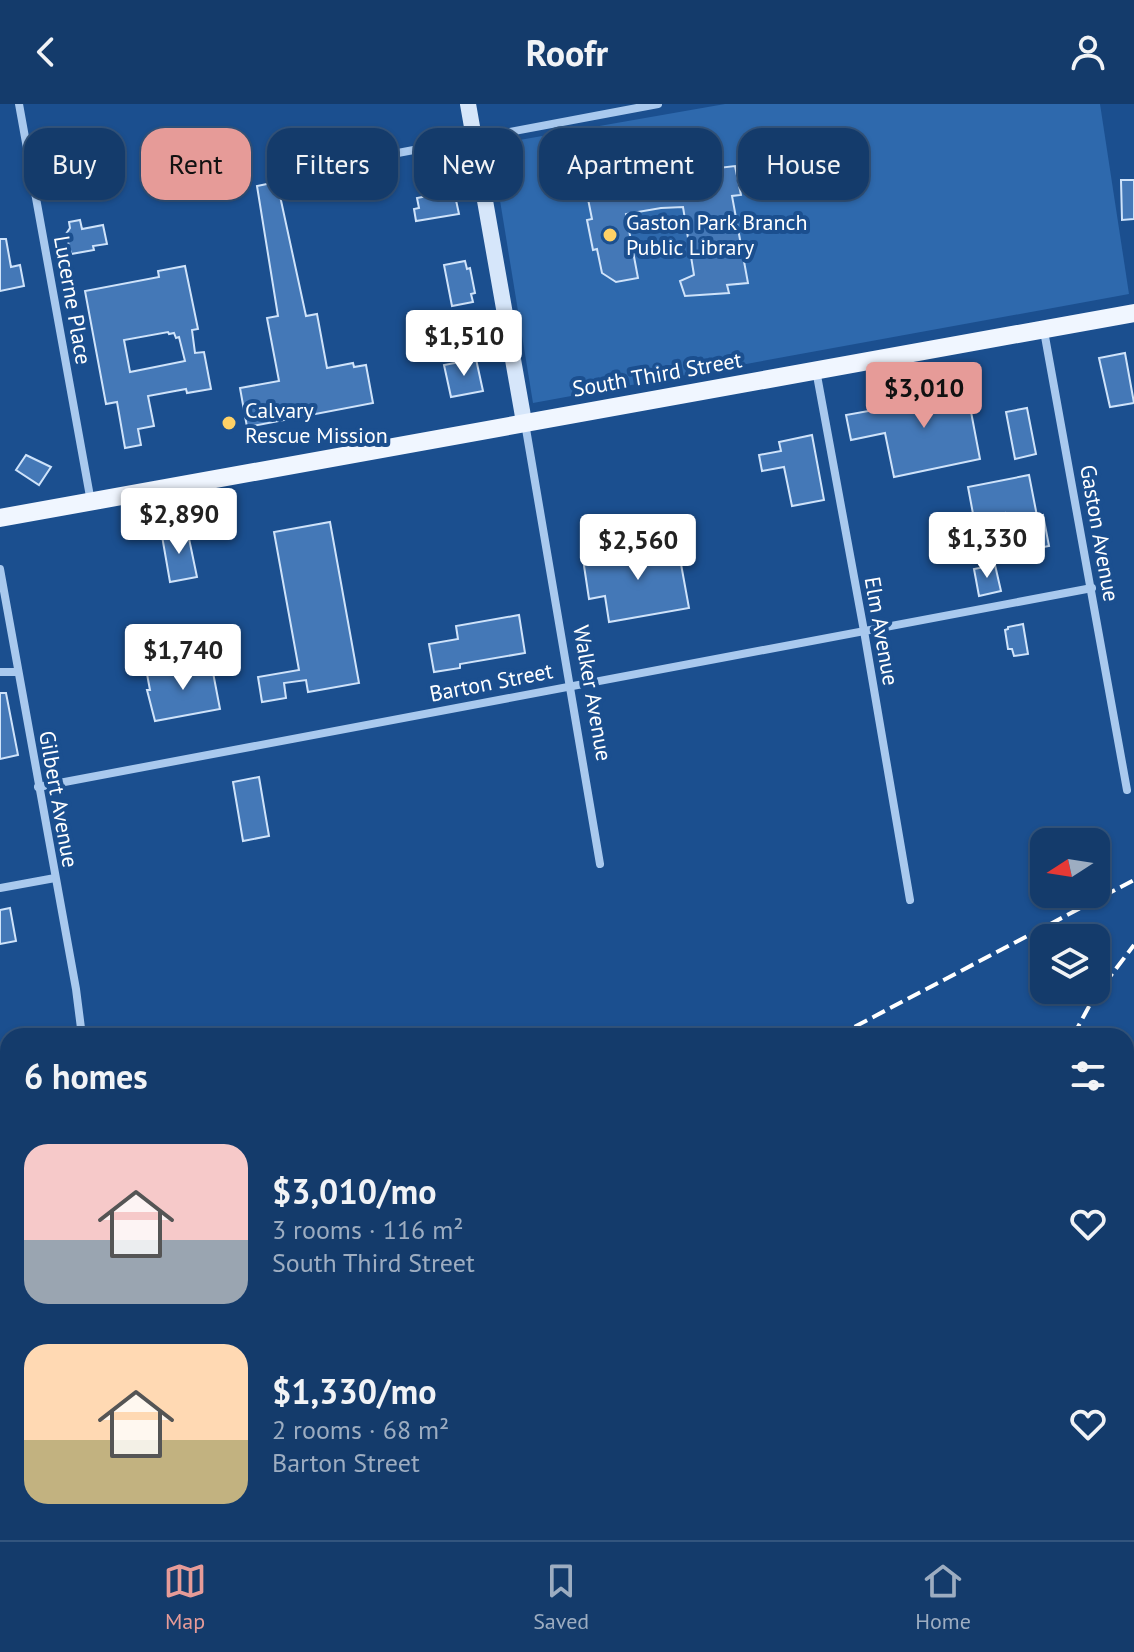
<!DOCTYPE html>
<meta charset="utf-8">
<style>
:root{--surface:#143b6b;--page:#214673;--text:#f1f3f6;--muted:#9dadc1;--line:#33557e;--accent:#e69b98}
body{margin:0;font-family:"PT Sans",sans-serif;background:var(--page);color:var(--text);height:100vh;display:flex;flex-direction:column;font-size:30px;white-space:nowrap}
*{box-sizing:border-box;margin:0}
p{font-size:26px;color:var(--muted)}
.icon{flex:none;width:44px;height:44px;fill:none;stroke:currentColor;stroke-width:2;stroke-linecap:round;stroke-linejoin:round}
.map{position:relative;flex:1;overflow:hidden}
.drawer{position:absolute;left:0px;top:924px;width:1134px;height:512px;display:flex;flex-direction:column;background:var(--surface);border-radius:24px 24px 0 0;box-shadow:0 2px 6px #0004,0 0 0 2px var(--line)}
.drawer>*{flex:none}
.banner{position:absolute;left:24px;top:24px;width:1086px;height:72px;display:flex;gap:16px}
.needle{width:52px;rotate:258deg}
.buttons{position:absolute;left:1030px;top:724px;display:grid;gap:16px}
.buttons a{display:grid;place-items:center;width:80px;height:80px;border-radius:16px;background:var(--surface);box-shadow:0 2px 6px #0004,0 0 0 2px var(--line);font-size:40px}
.price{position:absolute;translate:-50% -68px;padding:0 18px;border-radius:8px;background:#fff;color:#222;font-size:26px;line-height:52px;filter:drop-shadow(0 2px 4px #0008)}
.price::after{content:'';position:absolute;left:50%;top:48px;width:24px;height:18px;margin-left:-12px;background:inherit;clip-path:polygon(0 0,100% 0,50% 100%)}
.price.selected{background:var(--accent);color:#111}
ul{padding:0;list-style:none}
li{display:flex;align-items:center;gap:24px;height:200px;padding:0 24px}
li span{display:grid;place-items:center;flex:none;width:224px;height:160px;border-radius:24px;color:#555}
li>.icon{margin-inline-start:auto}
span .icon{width:96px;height:96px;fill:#fffc;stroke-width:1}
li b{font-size:34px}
h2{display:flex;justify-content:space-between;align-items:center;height:96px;padding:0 24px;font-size:34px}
.chip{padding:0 28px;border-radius:24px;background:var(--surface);box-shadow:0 2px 6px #0004,0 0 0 2px var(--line);font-size:28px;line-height:72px}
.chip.selected{background:var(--accent);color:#111}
header{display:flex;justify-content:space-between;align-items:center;height:104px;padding:0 24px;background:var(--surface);font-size:36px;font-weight:600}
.menu{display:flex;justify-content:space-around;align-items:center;height:112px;border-top:2px solid var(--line);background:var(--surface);font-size:22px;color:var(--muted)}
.menu a{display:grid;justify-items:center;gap:4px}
.menu .selected{color:var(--accent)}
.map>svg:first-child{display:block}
.green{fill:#2e69ad}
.building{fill:#4478b7;stroke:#cfe3fa;stroke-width:2;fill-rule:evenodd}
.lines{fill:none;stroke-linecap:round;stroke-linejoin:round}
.street{stroke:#a9c9ee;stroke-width:8}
.secondary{stroke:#d6e6fa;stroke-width:16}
.primary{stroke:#f0f6ff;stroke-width:18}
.rail{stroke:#fff;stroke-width:4;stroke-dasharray:14 6;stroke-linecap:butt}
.poi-dot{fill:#ffd166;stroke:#1b4f8f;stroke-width:3}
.labels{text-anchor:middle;stroke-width:8;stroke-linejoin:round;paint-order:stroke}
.poi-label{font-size:22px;fill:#fff;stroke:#1b4f8f;text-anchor:start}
.street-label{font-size:22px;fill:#fff;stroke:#1b4f8f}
</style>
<header><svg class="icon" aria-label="back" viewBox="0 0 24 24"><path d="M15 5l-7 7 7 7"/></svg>Roofr<svg class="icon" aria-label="person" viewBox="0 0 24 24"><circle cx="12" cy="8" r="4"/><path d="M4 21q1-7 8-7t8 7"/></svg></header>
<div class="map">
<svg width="1134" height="1436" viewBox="0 0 1134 1436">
<rect width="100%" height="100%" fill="#1b4f8f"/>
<!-- green -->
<path class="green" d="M725 0H1100L1129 190 533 299 491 41Z"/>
<!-- building -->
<g class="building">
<path d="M735 62 741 91 732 92 748 179 727 181 729 189 685 192 680 177 694 171 683 103 661 104 626 110 638 174 616 178 602 169 597 145 593 146 587 116 592 115 588 95 597 82 649 72Z"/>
<path d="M1121 76H1134V115L1122 116Z"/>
<path d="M277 78 306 212 317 210 327 264 353 259 354 263 366 261 373 299 247 323 240 284 279 277 267 214 278 212 257 82Z"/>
<path d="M454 87 459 110 416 117 414 105 419 104 417 94Z"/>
<path d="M80 116 82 125 103 121 107 140 93 142 94 146 71 150 66 130 70 124 69 118Z"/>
<path d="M0 135H6L11 163 20 161 24 182 0 187Z"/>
<path d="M465 157 467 165 470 164 475 189 471 190 473 198 452 202 444 161Z"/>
<path d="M185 162 198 225 192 226 195 249 204 248 211 285 187 289 186 285 148 292 154 322 138 325 141 341 125 344 117 298 106 300 85 187 159 173 158 167ZM168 228 169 230 174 229 176 234 179 233 185 257 130 268 124 236Z"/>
<path d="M1125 249 1134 299 1110 303 1099 254Z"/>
<path d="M476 255 483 287 451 293 444 261Z"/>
<path d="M964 271 980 355 894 373 885 329 851 336 846 311 941 294 938 276Z"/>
<path d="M1027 304 1036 350 1015 355 1006 308Z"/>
<path d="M812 331 824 396 792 402 784 363 762 367 759 351 781 347 779 338Z"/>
<path d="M26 351 51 363 39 381 16 366Z"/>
<path d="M1029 371 1037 412 1043 411 1049 442 1014 449 1005 409 974 415 968 383Z"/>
<path d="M330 418 359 579 308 588 306 576 284 579 286 594 262 598 258 573 299 566 274 428Z"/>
<path d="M187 425 197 473 170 478 162 432Z"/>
<path d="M677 438 689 504 609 518 605 492 589 495 583 455Z"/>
<path d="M995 461 1001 487 979 492 974 465Z"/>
<path d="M519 511 525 549 460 560V564L434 568 429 540 458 535 456 522Z"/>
<path d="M1023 520 1028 550 1014 552 1012 545H1008L1005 526 1008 525V523Z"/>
<path d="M211 558 220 605 155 617 147 586H150L147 570Z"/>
<path d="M0 589H6L18 651 0 655Z"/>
<path d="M259 673 269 732 243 737 233 678Z"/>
<path d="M10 804 16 837 0 840V806Z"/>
</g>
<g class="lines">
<!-- street -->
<g class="street">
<path d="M19 0 91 398"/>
<path d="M334 61 658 0"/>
<path d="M1044 227 1127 686"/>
<path d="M816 266 864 527 910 796"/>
<path d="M525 319 600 760"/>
<path d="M0 465 76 885 82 932"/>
<path d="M0 568H17"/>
<path d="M38 683 1092 484"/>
<path d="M0 784 55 774"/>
<path d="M1126 1267 1134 1265"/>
<path d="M542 1428 544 1436"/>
<path d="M874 1428 875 1436"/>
<path d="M694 1436 734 1428"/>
</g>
<!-- secondary -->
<path class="secondary" d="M468 0 524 318"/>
<!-- primary -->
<path class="primary" d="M0 414 1134 209"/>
<!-- rail -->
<g class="rail">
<path d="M837 932 1134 776"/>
<path d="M1073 932 1093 895 1134 841"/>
<path d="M0 1344 8 1341"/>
<path d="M1061 1428 1063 1436"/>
</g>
</g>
<!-- markers -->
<g class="poi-dot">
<circle cx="610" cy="131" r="8"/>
<circle cx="229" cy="319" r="8"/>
</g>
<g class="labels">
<!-- poi labels -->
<g class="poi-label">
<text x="626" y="126">Gaston Park Branch<tspan x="626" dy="25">Public Library</tspan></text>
<text x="245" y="314">Calvary<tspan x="245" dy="25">Rescue Mission</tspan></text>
</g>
<!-- street labels -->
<g class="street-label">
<text transform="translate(73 196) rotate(80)" y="8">Lucerne Place</text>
<text transform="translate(657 270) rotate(-10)" y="8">South Third Street</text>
<text transform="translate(1100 429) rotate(80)" y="8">Gaston Avenue</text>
<text transform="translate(882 527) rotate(80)" y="8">Elm Avenue</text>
<text transform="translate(491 578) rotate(-11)" y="8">Barton Street</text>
<text transform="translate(593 589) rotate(80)" y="8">Walker Avenue</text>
<text transform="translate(59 695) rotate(80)" y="8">Gilbert Avenue</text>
</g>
</g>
</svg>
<div class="buttons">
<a><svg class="needle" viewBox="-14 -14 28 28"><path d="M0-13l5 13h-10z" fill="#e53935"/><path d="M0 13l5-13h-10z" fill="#9dadc1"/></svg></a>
<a><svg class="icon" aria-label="layers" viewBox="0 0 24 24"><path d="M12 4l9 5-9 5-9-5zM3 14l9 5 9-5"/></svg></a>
</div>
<b class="price" style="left:464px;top:274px">$1,510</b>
<b class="price selected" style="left:924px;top:326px">$3,010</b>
<b class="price" style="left:179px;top:452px">$2,890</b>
<b class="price" style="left:987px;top:476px">$1,330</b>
<b class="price" style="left:638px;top:478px">$2,560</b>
<b class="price" style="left:183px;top:588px">$1,740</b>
<div class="banner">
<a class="chip">Buy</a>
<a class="chip selected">Rent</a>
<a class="chip">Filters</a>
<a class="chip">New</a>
<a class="chip">Apartment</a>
<a class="chip">House</a>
</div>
<section class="drawer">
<h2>6 homes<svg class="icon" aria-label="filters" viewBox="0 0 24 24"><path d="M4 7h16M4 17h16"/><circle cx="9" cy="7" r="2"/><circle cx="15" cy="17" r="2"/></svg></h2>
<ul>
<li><span style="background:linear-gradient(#f6c9c9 60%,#9aa5b1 0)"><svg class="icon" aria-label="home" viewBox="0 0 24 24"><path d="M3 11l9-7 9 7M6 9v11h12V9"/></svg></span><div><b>$3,010/mo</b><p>3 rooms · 116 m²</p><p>South Third Street</p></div><svg class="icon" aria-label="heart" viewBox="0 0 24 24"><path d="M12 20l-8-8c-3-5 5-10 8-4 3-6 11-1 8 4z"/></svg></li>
<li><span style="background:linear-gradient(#ffd9b3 60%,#c2b280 0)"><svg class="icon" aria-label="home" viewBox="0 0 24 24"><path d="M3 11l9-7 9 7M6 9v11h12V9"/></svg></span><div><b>$1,330/mo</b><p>2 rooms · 68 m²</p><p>Barton Street</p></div><svg class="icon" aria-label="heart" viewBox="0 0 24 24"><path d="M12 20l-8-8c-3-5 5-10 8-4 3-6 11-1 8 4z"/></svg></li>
</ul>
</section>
</div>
<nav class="menu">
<a class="selected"><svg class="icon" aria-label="map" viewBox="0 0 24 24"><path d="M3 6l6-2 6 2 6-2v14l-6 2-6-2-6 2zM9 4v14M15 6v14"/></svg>Map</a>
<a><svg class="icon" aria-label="saved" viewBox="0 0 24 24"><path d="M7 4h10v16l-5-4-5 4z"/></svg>Saved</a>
<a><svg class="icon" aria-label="home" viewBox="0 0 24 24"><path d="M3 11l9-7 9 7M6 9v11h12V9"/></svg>Home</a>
</nav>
